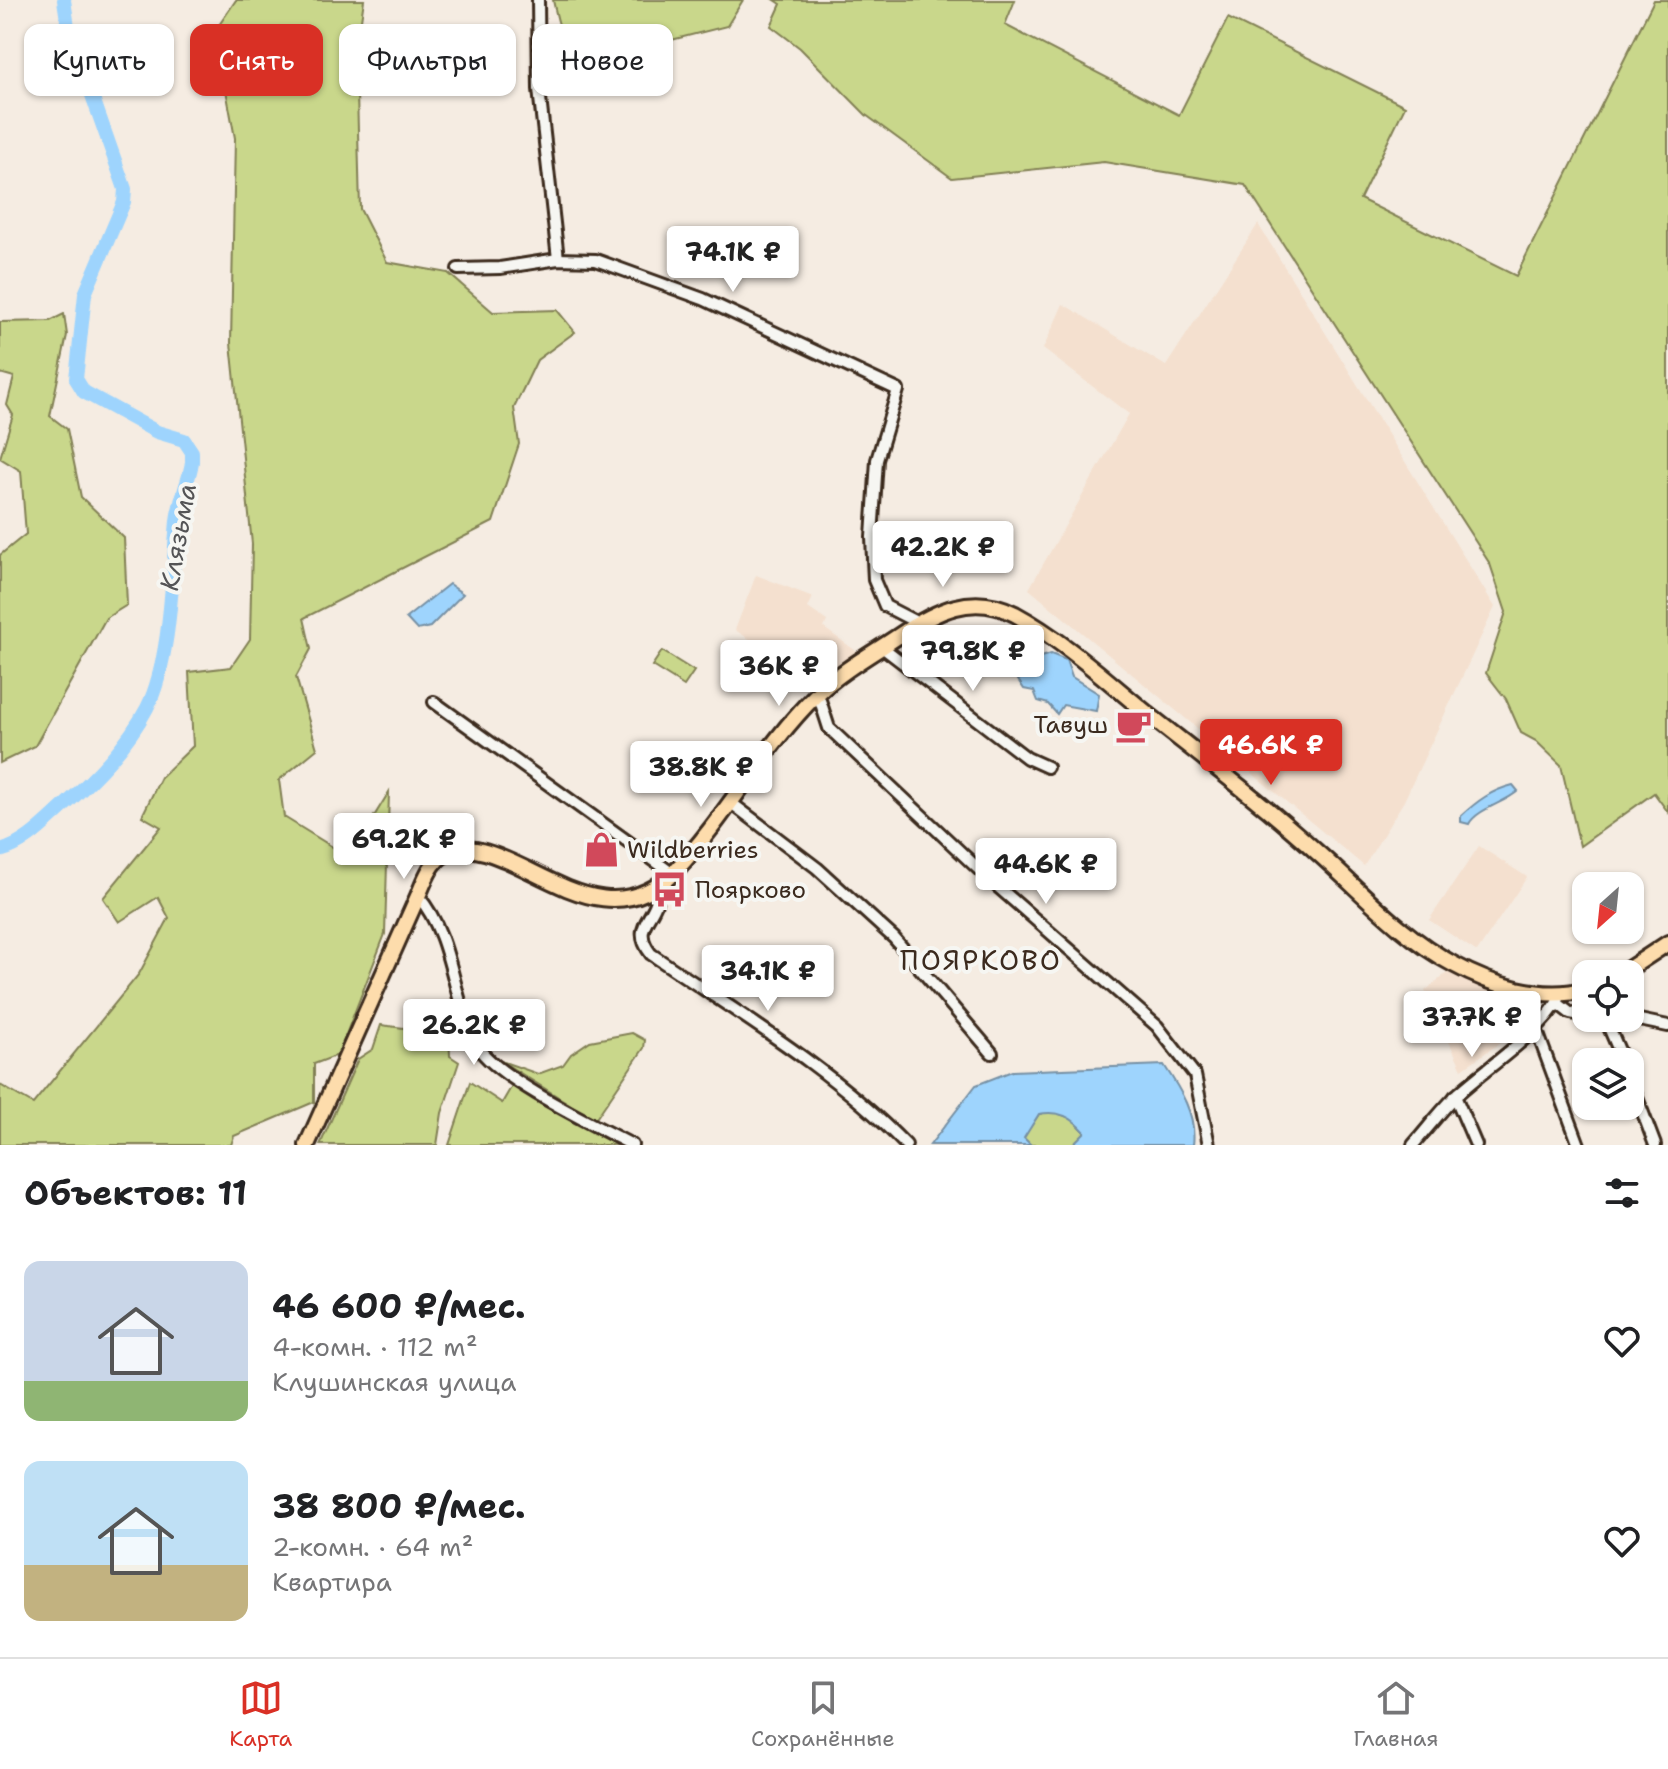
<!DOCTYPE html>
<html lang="ru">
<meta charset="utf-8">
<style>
:root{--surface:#fff;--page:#f2f2f2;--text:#202124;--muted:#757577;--line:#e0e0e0;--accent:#d93025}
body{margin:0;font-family:"Shantell Sans",sans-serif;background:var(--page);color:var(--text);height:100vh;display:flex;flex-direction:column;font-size:30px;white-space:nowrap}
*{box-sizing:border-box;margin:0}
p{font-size:26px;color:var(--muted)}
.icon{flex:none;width:44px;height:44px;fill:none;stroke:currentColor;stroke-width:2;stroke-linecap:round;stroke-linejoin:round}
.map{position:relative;height:1145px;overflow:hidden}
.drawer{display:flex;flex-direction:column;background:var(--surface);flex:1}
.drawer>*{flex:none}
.top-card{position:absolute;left:24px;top:24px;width:800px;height:72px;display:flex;gap:16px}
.needle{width:52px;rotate:207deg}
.buttons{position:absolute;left:1572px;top:872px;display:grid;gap:16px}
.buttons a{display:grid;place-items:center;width:72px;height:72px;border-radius:16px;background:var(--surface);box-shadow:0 2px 6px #0004;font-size:40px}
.price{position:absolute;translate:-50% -68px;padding:0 18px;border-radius:8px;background:#fff;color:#222;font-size:26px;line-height:52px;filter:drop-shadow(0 2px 4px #0008)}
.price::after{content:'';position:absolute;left:50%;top:48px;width:24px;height:18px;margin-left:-12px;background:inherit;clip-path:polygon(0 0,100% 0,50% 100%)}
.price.current{background:var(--accent);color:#fff}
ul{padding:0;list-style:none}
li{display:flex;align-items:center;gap:24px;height:200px;padding:0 24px}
li span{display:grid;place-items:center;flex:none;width:224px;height:160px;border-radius:16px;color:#555}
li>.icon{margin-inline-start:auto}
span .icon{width:96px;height:96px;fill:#fffc;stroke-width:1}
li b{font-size:34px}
h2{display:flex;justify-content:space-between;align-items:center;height:96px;padding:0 24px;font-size:34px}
.pill{padding:0 28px;border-radius:16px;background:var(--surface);box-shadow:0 2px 6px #0004;font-size:28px;line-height:72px}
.pill.current{background:var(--accent);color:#fff}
.menu{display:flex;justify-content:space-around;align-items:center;height:112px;border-top:2px solid var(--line);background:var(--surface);font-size:22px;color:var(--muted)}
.menu a{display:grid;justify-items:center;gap:4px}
.menu .current{color:var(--accent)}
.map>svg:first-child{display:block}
.built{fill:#f4e0cf}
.green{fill:#c9d78b;stroke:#828054;stroke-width:2}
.water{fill:#9ed4fd;stroke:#7690a4;stroke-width:2}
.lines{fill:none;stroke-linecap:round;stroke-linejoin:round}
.river{stroke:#9ed4fd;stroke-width:14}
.minor-casing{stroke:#3b2a1e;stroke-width:16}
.major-casing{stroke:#3b2a1e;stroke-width:20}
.minor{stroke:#f6f6f2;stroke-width:10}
.major{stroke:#fddcac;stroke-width:14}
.labels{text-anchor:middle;stroke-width:8;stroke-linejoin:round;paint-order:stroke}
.poi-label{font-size:24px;fill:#3b2a1e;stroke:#f6f6f2;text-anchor:start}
.water-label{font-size:26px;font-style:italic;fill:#545456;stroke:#f6f6f2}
.quarter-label{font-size:28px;letter-spacing:2px;fill:#3b2a1e;stroke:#f6f6f2}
</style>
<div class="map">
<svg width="1668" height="1145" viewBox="0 0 1668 1145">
<rect width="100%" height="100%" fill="#f5ece2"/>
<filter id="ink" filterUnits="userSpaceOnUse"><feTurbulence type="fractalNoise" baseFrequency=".0125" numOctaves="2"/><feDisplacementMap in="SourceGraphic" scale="16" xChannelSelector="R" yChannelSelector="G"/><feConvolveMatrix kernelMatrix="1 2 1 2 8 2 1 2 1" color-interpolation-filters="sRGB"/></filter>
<g filter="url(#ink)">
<!-- built -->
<g class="built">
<path d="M1258 224 1495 607 1404 801 1364 866 1029 589 1129 414 1043 349 1063 304 1166 366Z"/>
<path d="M756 575 813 597 808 608 827 621 824 628 859 653 818 682 735 630Z"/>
<path d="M1479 846 1527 877 1477 952 1429 920Z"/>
<path d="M1449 971 1540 1001 1538 1017 1462 1069 1425 991Z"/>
</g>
<!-- green -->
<g class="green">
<path d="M236 0H364L356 53 360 209 387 262 448 273 493 312 557 310 575 332 537 360 514 408 519 444 493 522 304 618 311 649 296 677 317 749 279 780 284 817 349 857 389 792 385 934 338 1055 314 1064V1102L234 1136 231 1145H0V1085L33 1104 139 974 169 918 158 897 119 922 103 898 161 827 142 816 161 777 193 746 189 672 231 667 250 639 252 544 231 343 235 138 215 31Z"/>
<path d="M553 0H743L727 26 636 49 598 68C564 49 561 37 553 0Z"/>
<path d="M775 0H1015L1005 25 1179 115 1228 18 1405 106 1360 199 1516 276 1654 0H1668V812L1654 793 1580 846 1561 765 1536 741 1521 733 1506 699 1486 673 1506 612 1490 564 1245 185 1104 162 952 178 866 115 800 48 771 26 781 4Z"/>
<path d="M64 314 67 335 50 416 67 429 81 497 124 538 127 605 106 618 35 746 0 763V555L26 534 21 471 0 458 13 415 7 405 14 377 0 373V322L50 321Z"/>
<path d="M662 651 694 671 684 686 652 666Z"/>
<path d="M381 1025 449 1034 450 1056 459 1062 442 1113 437 1145H320L358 1059 373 1049Z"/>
<path d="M632 1033 645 1040 644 1048 595 1120 501 1061 538 1074 563 1065 571 1054 590 1041Z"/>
<path d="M470 1082 502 1103 513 1084 622 1145H449Z"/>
<path d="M1052 1111 1073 1119 1085 1132 1072 1145H1031L1023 1138 1039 1114Z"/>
</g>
<!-- water -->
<g class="water">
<path d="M449 584 463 594 430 627 417 630 406 618Z"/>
<path d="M1051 654 1066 660 1072 677 1099 694 1096 711 1063 705 1057 714 1048 704 1038 701 1034 691 1024 689 1018 680 1029 672 1037 658Z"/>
<path d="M1513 785 1518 791C1505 803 1477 809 1469 824L1461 822V816C1477 801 1492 790 1513 785Z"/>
<path d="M1164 1065C1180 1089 1197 1115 1193 1145H1072L1085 1132C1072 1117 1059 1110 1039 1114L1024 1138 1031 1145H930L976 1085 1012 1071Z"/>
</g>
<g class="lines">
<!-- river -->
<path class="river" d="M0 851C25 845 46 822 64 806 96 777 127 746 147 708 171 661 172 574 177 521 179 501 189 482 192 462V452L184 440 157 432 84 392 76 379 85 294 124 202 125 189 68 27 64 0"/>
<defs>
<g id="minor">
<path d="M538 0 539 89 558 259"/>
<path d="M458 269 500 268 558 259 596 260 703 299 898 390 877 460 872 537 874 580 885 606 918 623"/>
<path d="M882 647 1027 758 1047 767"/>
<path d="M818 694 829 728 989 879 1157 1026 1195 1075 1209 1145"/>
<path d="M434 702 673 874"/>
<path d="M730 802 817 868 894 938 992 1053"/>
<path d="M657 886C663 917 627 923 651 954 739 1014 831 1068 906 1145"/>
<path d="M418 896C455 939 451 1001 478 1047 498 1079 596 1126 632 1145"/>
<path d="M1557 1003 1570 1013 1586 1016"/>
<path d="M1605 1018 1624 1062"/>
<path d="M1630 1018 1668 1026"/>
<path d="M1535 1026 1579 1145"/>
<path d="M1630 1079 1655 1145"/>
<path d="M1455 1096 1476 1145"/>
<path d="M1413 1145C1428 1128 1442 1109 1459 1093 1486 1068 1549 1027 1561 994"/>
</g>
<g id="major">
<path d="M1621 974 1668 943"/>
<path d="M307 1145 418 896C424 882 431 861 445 854 506 823 595 955 676 870 727 816 763 747 817 694 841 671 873 653 900 635 936 611 972 592 1015 614 1063 640 1106 680 1149 715 1206 760 1264 804 1318 853 1361 891 1402 937 1453 964 1491 985 1544 1002 1586 989"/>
</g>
</defs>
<!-- minor casing -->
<use href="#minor" class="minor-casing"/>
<!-- major casing -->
<use href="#major" class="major-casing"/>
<!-- minor -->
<use href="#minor" class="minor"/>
<!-- major -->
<use href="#major" class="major"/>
</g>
</g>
<!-- icons -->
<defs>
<symbol id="cafe-bare" viewBox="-9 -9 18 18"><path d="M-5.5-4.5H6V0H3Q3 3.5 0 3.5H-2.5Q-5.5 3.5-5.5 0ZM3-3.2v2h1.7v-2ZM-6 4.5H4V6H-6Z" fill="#d1495b" stroke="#f6f6f2" stroke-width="2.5" paint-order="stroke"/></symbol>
<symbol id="shop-bare" viewBox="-9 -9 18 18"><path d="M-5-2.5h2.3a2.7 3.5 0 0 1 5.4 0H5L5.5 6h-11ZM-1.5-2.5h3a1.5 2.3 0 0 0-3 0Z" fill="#d1495b" stroke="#f6f6f2" stroke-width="2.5" paint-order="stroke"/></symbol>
<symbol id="bus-bare" viewBox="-9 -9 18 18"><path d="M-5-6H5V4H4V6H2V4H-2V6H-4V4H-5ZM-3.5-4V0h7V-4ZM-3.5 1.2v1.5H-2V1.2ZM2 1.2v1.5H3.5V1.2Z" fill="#d1495b" stroke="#f6f6f2" stroke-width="2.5" paint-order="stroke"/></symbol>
</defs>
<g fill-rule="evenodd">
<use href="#cafe-bare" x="1108" y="700" width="51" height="51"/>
<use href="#shop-bare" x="576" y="824" width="51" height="51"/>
<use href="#bus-bare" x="644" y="864" width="51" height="51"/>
</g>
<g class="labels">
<!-- poi labels -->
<g class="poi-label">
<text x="1108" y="733" text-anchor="end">Тавуш</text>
<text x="627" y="858">Wildberries</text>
<text x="695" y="898">Поярково</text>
</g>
<!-- water labels -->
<g class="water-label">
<text transform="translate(178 537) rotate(-80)" y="9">Клязьма</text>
</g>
<!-- quarter labels -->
<g class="quarter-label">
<text x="981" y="970">ПОЯРКОВО</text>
</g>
</g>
</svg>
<div class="buttons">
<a><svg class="needle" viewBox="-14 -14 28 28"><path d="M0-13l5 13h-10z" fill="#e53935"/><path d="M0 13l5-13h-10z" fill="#757577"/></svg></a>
<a><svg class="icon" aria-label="locate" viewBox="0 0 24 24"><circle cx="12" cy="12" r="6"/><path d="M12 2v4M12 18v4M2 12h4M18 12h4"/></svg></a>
<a><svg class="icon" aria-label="layers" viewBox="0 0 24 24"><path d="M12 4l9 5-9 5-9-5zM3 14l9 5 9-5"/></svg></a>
</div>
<b class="price" style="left:733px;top:294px">74.1K ₽</b>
<b class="price" style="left:943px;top:589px">42.2K ₽</b>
<b class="price" style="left:973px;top:693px">79.8K ₽</b>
<b class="price" style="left:779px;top:708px">36K ₽</b>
<b class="price current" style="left:1271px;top:787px">46.6K ₽</b>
<b class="price" style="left:701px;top:809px">38.8K ₽</b>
<b class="price" style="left:404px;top:881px">69.2K ₽</b>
<b class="price" style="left:1046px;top:906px">44.6K ₽</b>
<b class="price" style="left:768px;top:1013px">34.1K ₽</b>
<b class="price" style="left:1472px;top:1059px">37.7K ₽</b>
<b class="price" style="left:474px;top:1067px">26.2K ₽</b>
<div class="top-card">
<a class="pill">Купить</a>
<a class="pill current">Снять</a>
<a class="pill">Фильтры</a>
<a class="pill">Новое</a>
</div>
</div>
<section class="drawer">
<h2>Объектов: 11<svg class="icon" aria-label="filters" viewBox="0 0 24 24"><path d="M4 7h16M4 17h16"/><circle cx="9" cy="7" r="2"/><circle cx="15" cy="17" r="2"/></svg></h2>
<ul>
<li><span style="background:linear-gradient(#c9d6e8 75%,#8fb573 0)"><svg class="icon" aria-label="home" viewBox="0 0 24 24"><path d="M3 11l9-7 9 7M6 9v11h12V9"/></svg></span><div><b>46 600 ₽/мес.</b><p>4-комн. · 112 m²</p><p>Клушинская улица</p></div><svg class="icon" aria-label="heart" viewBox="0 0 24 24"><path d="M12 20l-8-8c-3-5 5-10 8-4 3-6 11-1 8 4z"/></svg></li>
<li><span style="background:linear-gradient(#bfe0f5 65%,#c2b280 0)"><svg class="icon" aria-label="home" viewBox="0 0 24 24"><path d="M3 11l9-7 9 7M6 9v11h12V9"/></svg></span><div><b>38 800 ₽/мес.</b><p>2-комн. · 64 m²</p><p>Квартира</p></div><svg class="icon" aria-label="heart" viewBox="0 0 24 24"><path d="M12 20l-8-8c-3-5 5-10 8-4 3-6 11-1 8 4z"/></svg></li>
</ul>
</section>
<nav class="menu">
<a class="current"><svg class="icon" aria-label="map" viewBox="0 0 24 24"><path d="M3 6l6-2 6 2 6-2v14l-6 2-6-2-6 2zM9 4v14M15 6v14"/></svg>Карта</a>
<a><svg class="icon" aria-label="saved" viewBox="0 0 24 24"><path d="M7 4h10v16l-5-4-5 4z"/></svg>Сохранённые</a>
<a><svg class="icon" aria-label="home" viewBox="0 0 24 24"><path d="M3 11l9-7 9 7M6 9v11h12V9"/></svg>Главная</a>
</nav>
